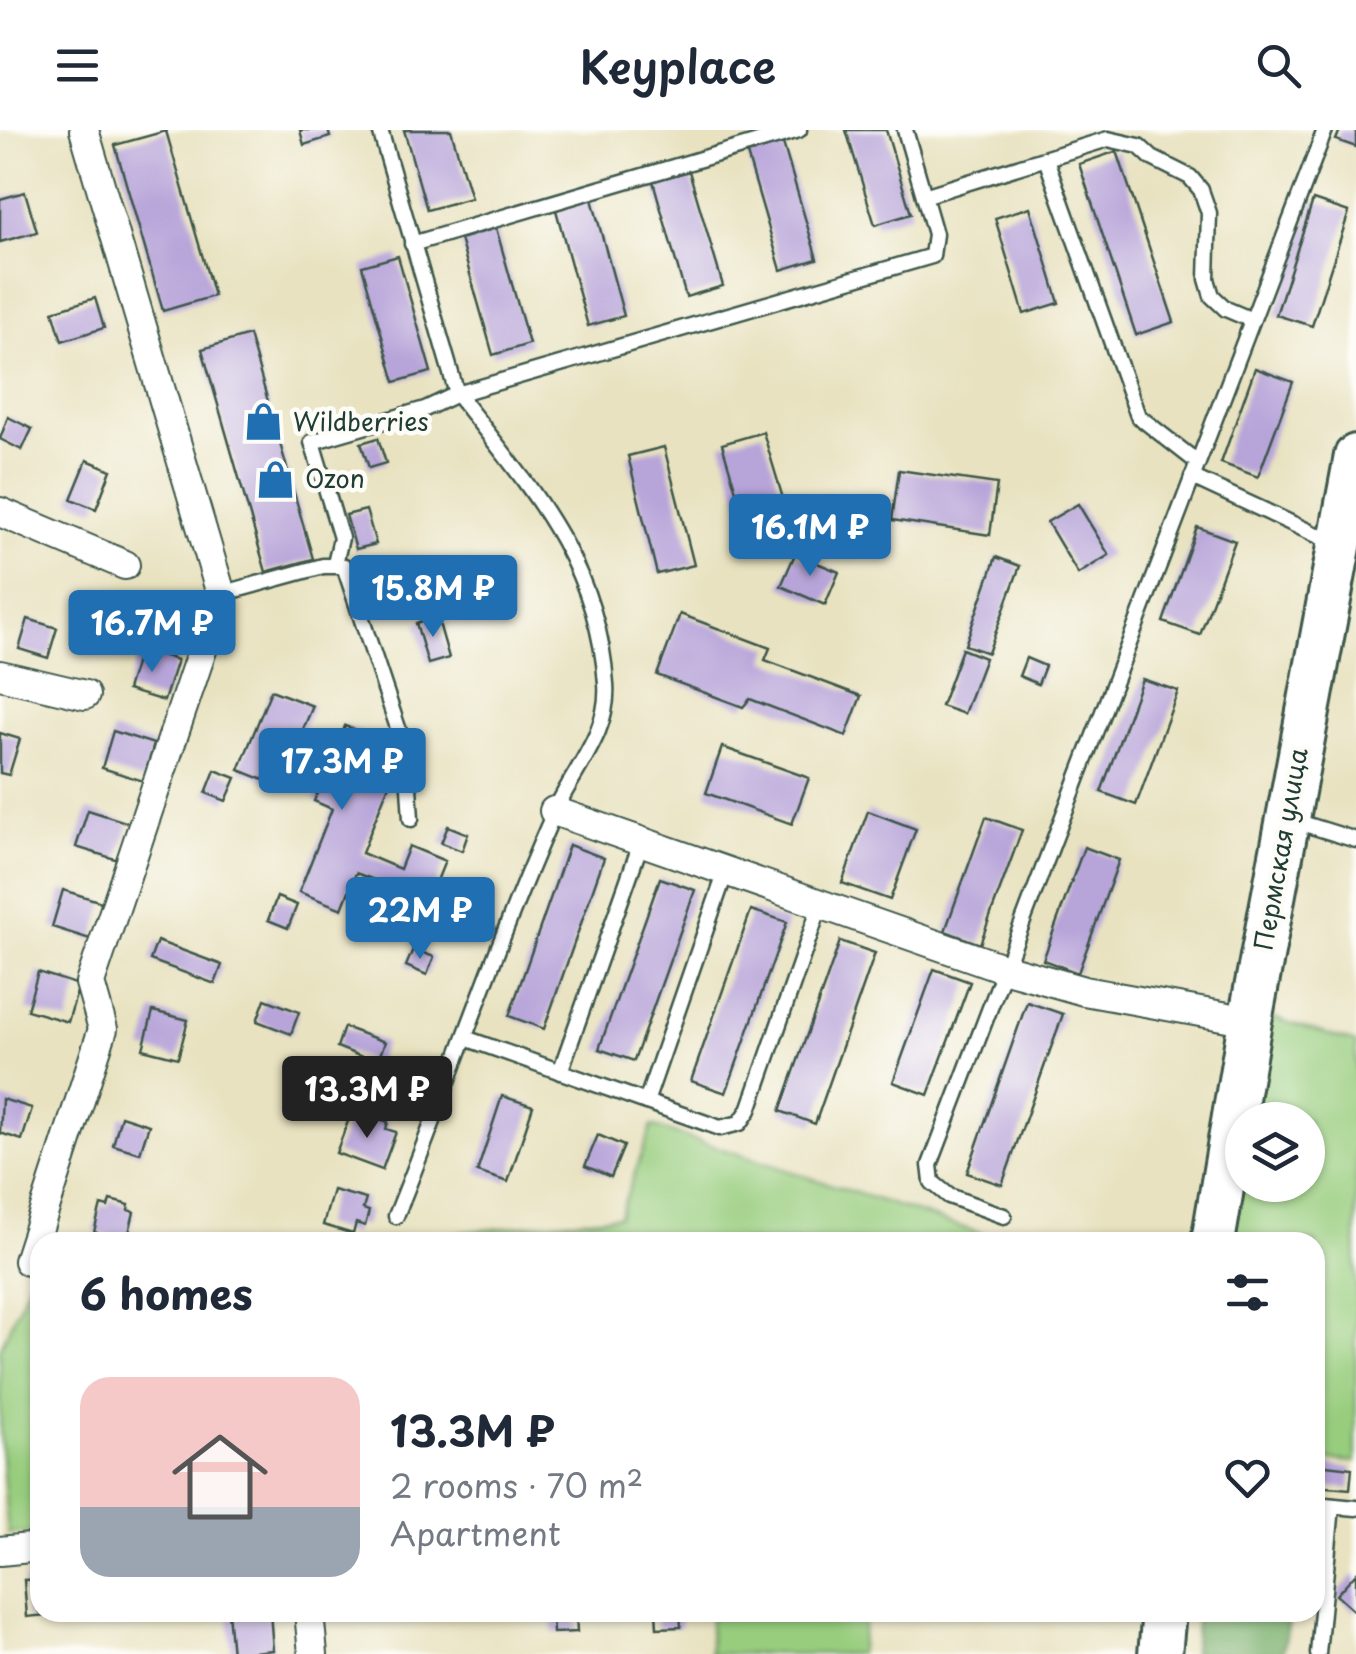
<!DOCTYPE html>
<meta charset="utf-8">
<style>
:root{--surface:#fff;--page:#f6f6f7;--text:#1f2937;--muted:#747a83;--line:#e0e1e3;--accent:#1f6fb2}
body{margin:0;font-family:"Playpen Sans",sans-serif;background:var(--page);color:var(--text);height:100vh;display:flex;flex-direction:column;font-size:38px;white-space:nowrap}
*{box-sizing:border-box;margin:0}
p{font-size:32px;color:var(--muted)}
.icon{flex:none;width:55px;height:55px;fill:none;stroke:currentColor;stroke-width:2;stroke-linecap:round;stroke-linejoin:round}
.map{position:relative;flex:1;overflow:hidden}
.sheet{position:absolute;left:30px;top:1102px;width:1295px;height:390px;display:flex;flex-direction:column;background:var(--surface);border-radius:30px;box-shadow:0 2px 8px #0004}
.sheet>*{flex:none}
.tools{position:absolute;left:1225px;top:972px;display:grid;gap:20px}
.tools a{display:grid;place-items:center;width:100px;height:100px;border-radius:50%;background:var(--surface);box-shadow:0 2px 8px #0004;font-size:50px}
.price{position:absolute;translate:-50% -85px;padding:0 22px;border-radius:10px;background:var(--accent);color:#fff;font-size:32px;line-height:65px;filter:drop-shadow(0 2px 5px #0008)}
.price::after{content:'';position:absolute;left:50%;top:60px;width:30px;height:22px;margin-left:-15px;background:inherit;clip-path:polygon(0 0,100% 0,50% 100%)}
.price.selected{background:#222;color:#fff}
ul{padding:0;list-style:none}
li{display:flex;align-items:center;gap:30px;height:250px;padding:0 50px}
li+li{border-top:2px solid var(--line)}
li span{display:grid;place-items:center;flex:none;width:280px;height:200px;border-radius:30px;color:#555}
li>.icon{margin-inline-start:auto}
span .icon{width:120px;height:120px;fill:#fffc;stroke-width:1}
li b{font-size:42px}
h2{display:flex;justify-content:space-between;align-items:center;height:120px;padding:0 50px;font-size:42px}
header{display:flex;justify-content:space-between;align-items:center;height:130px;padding:0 50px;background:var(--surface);font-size:45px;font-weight:600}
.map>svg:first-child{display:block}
.green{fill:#98cd7e;stroke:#5c8559;stroke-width:2.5}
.forest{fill:#7ab06d;stroke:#4c7650;stroke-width:2.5}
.building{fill:#b7a4d9}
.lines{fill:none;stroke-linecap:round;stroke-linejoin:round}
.service-casing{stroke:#3d5649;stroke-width:19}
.minor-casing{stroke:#3d5649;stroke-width:32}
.primary-casing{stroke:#3d5649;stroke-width:48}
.service{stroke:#fff;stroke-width:14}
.minor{stroke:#fff;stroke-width:28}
.primary{stroke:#fff;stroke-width:42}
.labels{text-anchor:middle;stroke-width:9;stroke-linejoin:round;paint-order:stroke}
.poi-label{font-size:25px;fill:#1f3d34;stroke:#fdfcf7;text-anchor:start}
.street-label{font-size:25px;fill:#1f3d34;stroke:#fdfcf7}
</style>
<header><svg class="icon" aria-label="menu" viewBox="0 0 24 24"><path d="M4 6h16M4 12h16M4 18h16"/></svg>Keyplace<svg class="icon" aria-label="search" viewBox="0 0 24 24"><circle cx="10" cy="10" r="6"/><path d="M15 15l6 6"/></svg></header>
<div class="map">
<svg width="1356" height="1524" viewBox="0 0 1356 1524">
<rect width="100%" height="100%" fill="#fdfcf7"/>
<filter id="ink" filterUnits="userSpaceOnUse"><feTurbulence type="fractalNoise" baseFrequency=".01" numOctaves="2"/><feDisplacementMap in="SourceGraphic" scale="20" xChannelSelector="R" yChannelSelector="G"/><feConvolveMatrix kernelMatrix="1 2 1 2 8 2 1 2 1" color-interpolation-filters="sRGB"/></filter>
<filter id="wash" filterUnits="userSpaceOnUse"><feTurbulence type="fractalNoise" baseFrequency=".0048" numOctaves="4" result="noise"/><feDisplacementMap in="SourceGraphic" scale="40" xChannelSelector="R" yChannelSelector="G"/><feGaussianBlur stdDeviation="2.25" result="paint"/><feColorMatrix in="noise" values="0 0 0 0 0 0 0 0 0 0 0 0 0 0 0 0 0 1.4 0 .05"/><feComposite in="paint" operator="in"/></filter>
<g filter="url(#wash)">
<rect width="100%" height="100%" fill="#e8e2c0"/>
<!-- green -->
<g class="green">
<path d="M1267 886 1356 913V1332L1315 1329V1112H1232L1242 1055H1308V990H1251Z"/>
<path d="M652 996 1007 1112H370L619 1086Z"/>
<path d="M40 1147V1401L8 1404 0 1303V1219L31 1148Z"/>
<path d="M710 1483V1482L866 1483 859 1524H710Z"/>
</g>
<!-- forest -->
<path class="forest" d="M1197 1482 1291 1483 1282 1524H1193Z"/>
<g id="blocks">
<!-- building -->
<g class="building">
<path d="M300 0H328L330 7 304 15Z"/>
<path d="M404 0H451L471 68 427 80Z"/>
<path d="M846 0H886L911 84 875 95Z"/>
<path d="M1340 0H1356V17L1336 10Z"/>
<path d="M166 1 214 166 163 181 115 15Z"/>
<path d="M783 13 817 129 781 140 747 24Z"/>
<path d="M1117 21 1174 192 1136 205 1079 34Z"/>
<path d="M689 41 723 156 686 167 653 51Z"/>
<path d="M25 62 37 102 0 112V69Z"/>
<path d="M592 69 624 186 588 196 556 80Z"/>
<path d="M1313 70 1349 82 1312 196 1276 185Z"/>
<path d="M1030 77 1059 173 1024 184 995 88Z"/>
<path d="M496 98 529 214 493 225 460 109Z"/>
<path d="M398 126 431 242 395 252 362 136Z"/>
<path d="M95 168 104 198 62 211 53 181Z"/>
<path d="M249 205 313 429 266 442 202 219Z"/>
<path d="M1255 238 1293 252 1258 347 1221 333Z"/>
<path d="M8 287 32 299 22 320 0 309Z"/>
<path d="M763 302 791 395 750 408 722 314Z"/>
<path d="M378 308 386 333 369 338 361 313Z"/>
<path d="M664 317 694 435 657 444 628 326Z"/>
<path d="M87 330 111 340 96 379 71 369Z"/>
<path d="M899 340 997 354 990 405 892 390Z"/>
<path d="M1078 374 1109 425 1078 444 1047 392Z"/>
<path d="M366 380 376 414 356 419 346 385Z"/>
<path d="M1197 397 1235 411 1200 505 1163 492Z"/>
<path d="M795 424 839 442 825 475 781 456Z"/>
<path d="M996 427 1020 436 988 523 965 515Z"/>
<path d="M680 484 770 518 765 530 861 566 846 606 750 569 743 577 657 545Z"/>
<path d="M437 486 449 528 428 534 416 493Z"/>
<path d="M28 489 57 498 48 528 19 519Z"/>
<path d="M140 518 177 530 164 571 127 560Z"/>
<path d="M962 519 985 528 964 584 941 576Z"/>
<path d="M1026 528 1045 536 1038 554 1019 546Z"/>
<path d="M1142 549 1178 561 1136 675 1101 662Z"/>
<path d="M271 560 313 576 301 604 337 618 345 596 385 612 372 645 390 652 362 723 400 739 409 716 445 731 414 808 376 793 391 756 356 743 342 779 299 762 332 679 314 671 328 637 297 624 284 658 239 640Z"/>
<path d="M113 601 154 614 143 651 102 638Z"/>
<path d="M0 603 20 609 9 645 0 643Z"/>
<path d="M722 617 809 648 792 694 706 663Z"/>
<path d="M215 640 236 648 226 671 206 663Z"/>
<path d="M88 680 129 693 118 730 76 717Z"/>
<path d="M868 681 916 699 890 770 842 753Z"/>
<path d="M986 687 1022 700 980 814 945 801Z"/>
<path d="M448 696 468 704 462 721 441 713Z"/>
<path d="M569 715 604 728 544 899 509 886Z"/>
<path d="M1084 717 1119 730 1078 843 1043 830Z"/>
<path d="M660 748 695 760 634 931 599 919Z"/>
<path d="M63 760 105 773 93 810 52 797Z"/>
<path d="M277 767 297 775 288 798 268 790Z"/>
<path d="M751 780 787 792 726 963 691 951Z"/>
<path d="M157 811 222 835 215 854 150 830Z"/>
<path d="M840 811 875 823 815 994 780 981Z"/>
<path d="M413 819 434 827 427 845 406 836Z"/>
<path d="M934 839 970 852 928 965 893 952Z"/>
<path d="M38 842 79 855 68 892 27 880Z"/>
<path d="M265 869 299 882 291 904 257 891Z"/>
<path d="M1027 872 1063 884 1002 1055 967 1043Z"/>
<path d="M153 881 188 890 178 928 143 919Z"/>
<path d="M344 897 385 912 377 933 337 917Z"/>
<path d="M502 966 533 976 508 1052 477 1042Z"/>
<path d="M2 969 32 978 22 1010 0 1003Z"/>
<path d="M361 982 388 992 386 999 396 1002 382 1040 336 1023 350 986 358 990Z"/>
<path d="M121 986 149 995 140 1023 113 1015Z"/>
<path d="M598 1005 624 1016 611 1047 585 1036Z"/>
<path d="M333 1060 366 1069 363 1079 369 1081 365 1096 356 1093 353 1104 323 1095Z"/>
<path d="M110 1070 129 1075 128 1080 134 1082 127 1111 94 1102 101 1075 108 1077Z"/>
<path d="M1317 1334 1352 1338 1350 1359 1315 1356Z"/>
<path d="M1356 1443V1483L1336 1465Z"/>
<path d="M40 1449V1482L47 1485 27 1487 24 1450Z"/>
<path d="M228 1482H270L273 1520 232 1524Z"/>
<path d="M552 1482H576L577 1502 553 1503Z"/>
<path d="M656 1482H680L681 1497 657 1498Z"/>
</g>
</g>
</g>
<g filter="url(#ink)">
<use href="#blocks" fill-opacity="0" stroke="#3d5649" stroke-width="2.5"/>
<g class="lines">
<defs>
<g id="service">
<path d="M380 0 457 264 932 126 935 104 905 0"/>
<path d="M1046 29 1138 286 1197 332"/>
<path d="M924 66 1108 9 1139 16 1152 28 1190 47 1201 60 1209 83 1207 149 1212 166 1226 179 1252 190"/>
<path d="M412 114 799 0"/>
<path d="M1192 347 1336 414"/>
<path d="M335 434 341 408 312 312 425 279 457 264C528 355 598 431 606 554 610 604 572 641 553 685 495 816 450 953 396 1086"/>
<path d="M221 464 323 436H344L407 625 411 689"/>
<path d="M1295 691 1356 710"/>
<path d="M468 909 720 998 740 993 749 980 820 776"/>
<path d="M560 942 641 713"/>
<path d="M646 972 725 744"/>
<path d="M1004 1086 949 1066 932 1052 930 1035 1325 0"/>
<path d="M1315 1374 1356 1378"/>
<path d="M1318 1524 1332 1376"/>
</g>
<g id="minor">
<path d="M0 382 125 435"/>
<path d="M0 545 85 565"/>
<path d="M554 681 1003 838 1084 861 1250 891"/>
<path d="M28 1131 103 899 90 853 221 464 84 0"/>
<path d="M0 1421 40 1417"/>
<path d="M309 1482 313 1524"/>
</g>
<g id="primary">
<path d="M1213 1112 1250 891 1356 326"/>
<path d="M1160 1524 1164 1482"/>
</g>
</defs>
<!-- service casing -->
<use href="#service" class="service-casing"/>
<!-- minor casing -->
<use href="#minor" class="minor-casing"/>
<!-- primary casing -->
<use href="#primary" class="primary-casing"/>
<!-- service -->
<use href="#service" class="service"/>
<!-- minor -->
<use href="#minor" class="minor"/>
<!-- primary -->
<use href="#primary" class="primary"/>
</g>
</g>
<!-- icons -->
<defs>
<symbol id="shop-bare" viewBox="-9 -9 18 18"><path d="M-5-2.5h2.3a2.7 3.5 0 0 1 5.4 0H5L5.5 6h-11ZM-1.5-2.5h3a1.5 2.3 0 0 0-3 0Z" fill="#1f6fb2" stroke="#fdfcf7" stroke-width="2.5" paint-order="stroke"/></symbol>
</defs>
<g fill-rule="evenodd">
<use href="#shop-bare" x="236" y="264" width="55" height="55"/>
<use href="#shop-bare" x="248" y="322" width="55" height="55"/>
</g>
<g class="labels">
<!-- poi labels -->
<g class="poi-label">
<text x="293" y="301">Wildberries</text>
<text x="305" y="358">Ozon</text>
</g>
<!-- street labels -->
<g class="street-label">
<text transform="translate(1281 719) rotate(-80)" y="9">Пермская улица</text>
</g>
</g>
</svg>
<div class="tools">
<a><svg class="icon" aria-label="layers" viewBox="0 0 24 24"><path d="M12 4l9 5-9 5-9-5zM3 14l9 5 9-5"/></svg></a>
</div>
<b class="price" style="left:810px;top:449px">16.1M ₽</b>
<b class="price" style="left:433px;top:510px">15.8M ₽</b>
<b class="price" style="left:152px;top:545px">16.7M ₽</b>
<b class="price" style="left:342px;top:683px">17.3M ₽</b>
<b class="price" style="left:420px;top:832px">22M ₽</b>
<b class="price selected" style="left:367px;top:1011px">13.3M ₽</b>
<section class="sheet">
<h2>6 homes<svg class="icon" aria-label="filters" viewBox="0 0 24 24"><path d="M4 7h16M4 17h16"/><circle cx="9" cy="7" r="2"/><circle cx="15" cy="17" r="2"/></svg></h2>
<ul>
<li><span style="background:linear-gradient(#f6c9c9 65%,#9aa5b1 0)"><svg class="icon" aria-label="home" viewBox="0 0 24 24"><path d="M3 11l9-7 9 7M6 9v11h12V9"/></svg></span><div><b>13.3M ₽</b><p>2 rooms · 70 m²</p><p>Apartment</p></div><svg class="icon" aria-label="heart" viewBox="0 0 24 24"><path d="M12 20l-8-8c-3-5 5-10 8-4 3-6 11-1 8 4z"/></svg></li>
</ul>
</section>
</div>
